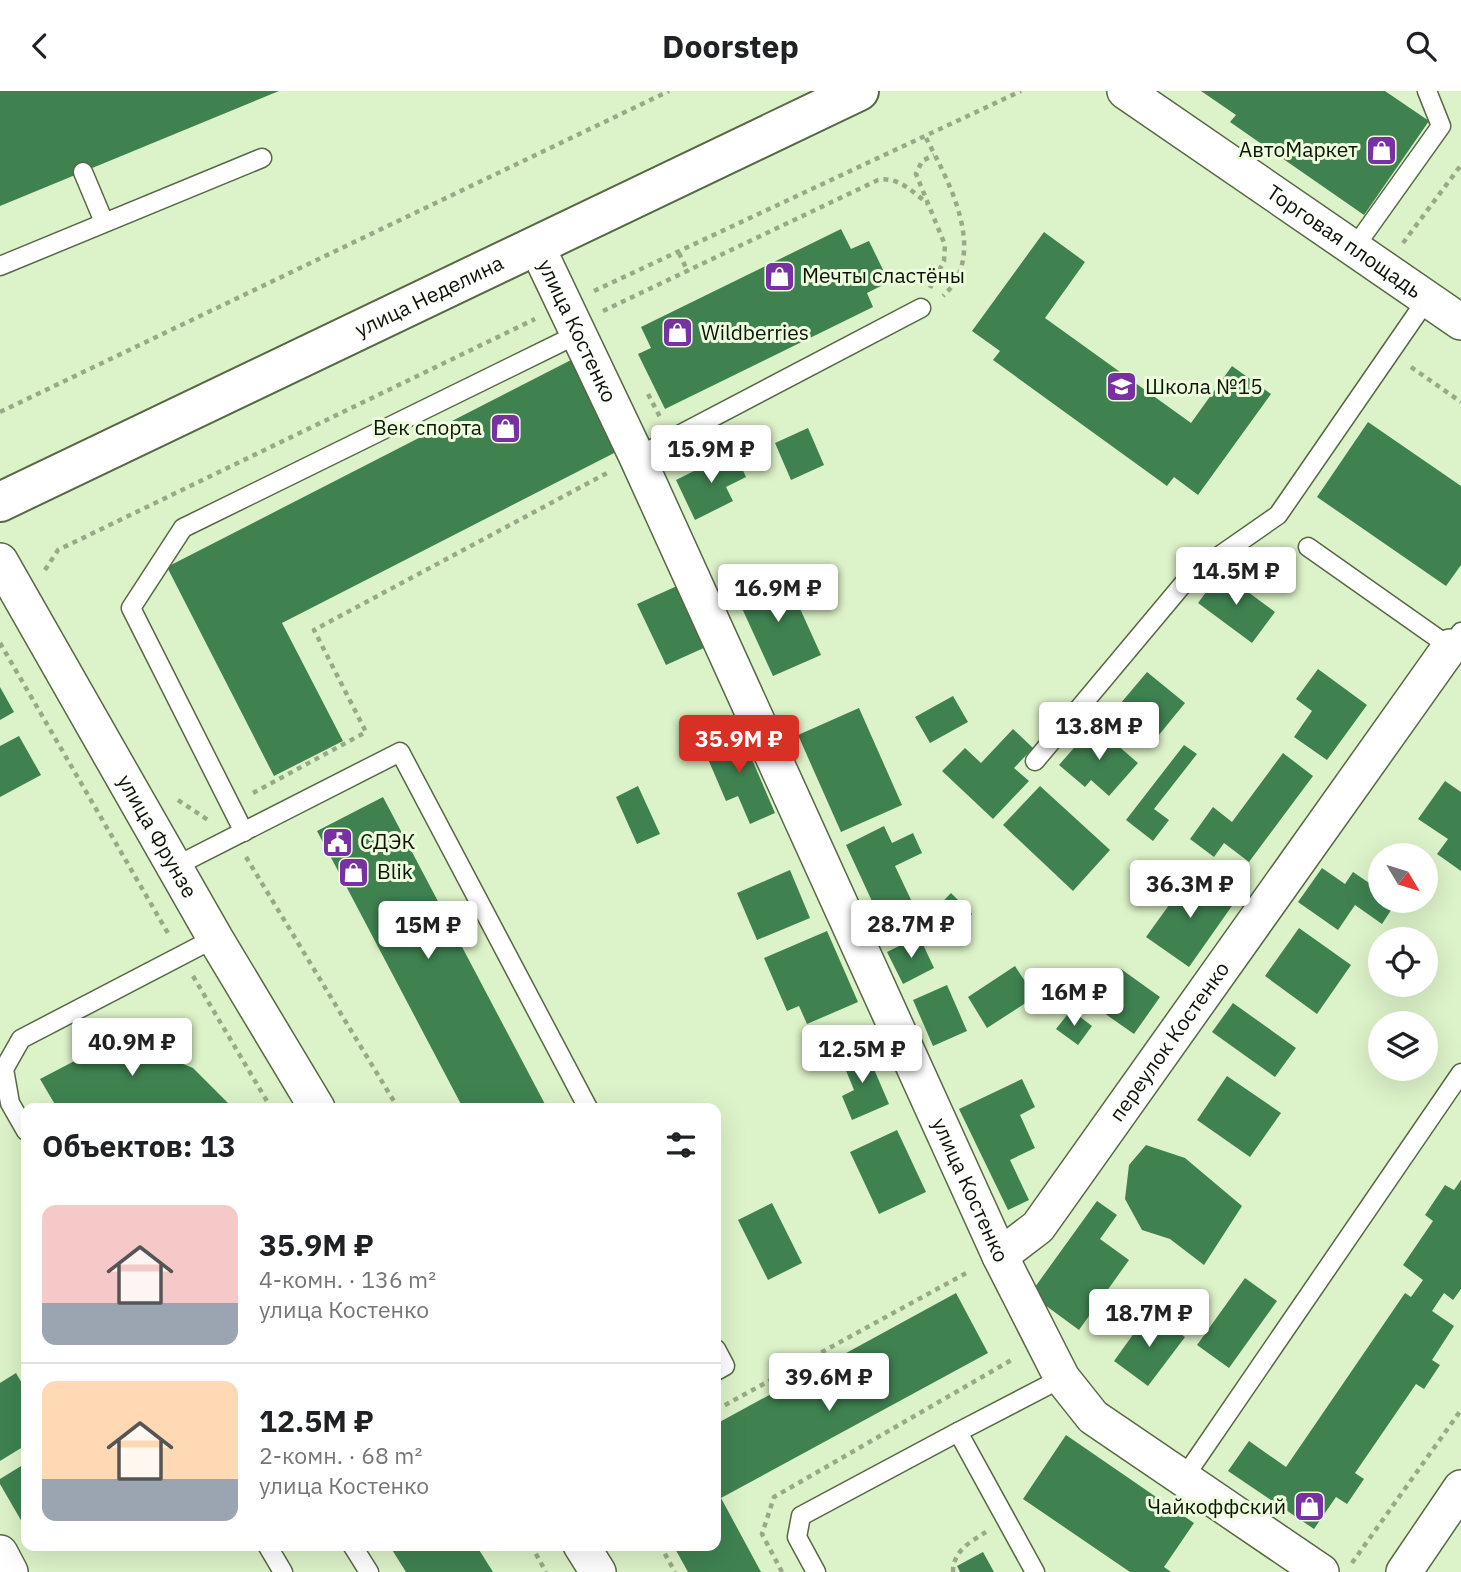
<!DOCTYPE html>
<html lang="ru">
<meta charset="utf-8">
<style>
:root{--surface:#fff;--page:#f2f2f2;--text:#202124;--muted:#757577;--line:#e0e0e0;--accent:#d93025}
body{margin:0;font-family:"IBM Plex Sans",sans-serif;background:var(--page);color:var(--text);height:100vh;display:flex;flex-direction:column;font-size:26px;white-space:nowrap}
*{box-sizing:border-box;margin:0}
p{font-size:23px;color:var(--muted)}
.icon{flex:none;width:38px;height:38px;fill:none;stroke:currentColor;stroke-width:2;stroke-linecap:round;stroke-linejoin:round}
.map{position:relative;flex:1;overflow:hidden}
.sheet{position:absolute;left:21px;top:1012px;width:700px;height:448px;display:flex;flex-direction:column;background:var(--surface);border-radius:14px;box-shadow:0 7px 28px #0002}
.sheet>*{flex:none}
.needle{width:46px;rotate:128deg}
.fabs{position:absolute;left:1368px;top:752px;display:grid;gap:14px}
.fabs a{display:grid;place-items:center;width:70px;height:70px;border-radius:50%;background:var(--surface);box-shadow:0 7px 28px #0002;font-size:35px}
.price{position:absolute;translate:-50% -60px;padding:0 16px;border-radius:7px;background:#fff;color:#222;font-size:23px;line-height:46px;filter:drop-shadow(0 2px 4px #0008)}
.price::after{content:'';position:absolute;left:50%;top:42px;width:21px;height:16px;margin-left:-10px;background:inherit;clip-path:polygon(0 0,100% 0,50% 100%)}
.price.active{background:var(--accent);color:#fff}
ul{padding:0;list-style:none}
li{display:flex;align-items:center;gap:21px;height:175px;padding:0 21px}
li+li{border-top:2px solid var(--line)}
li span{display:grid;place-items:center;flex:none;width:196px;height:140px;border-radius:14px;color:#555}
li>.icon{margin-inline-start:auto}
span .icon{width:84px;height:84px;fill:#fffc;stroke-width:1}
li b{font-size:30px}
h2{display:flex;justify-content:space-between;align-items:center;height:84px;padding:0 21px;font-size:30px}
header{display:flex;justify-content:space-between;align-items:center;height:91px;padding:0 21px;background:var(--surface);font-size:32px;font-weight:700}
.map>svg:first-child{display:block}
.building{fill:#3f8250}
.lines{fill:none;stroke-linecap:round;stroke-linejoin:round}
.lane-casing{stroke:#566844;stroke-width:21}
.street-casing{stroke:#566844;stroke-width:38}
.secondary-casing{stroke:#566844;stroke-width:42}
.path{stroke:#98a988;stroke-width:4.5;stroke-dasharray:5 5;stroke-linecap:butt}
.lane{stroke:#fff;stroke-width:18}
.street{stroke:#fff;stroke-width:35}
.secondary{stroke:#fff;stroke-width:38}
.labels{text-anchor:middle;stroke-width:6;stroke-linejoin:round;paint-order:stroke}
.poi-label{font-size:21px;fill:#0d1406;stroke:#ecfddc;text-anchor:start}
.street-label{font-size:21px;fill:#0d1406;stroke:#ecfddc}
</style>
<header><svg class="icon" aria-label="back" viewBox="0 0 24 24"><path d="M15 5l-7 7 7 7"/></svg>Doorstep<svg class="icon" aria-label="search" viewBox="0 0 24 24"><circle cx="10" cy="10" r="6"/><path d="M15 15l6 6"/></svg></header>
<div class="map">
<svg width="1461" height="1481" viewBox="0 0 1461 1481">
<rect width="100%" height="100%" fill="#dcf2c8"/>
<!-- building -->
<g class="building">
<path d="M0 0H279L0 115Z"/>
<path d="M1201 0H1385L1429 30 1364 124 1230 31 1236 24Z"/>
<path d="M841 138 851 158 869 150 889 191 867 202 873 216 665 318 638 263 651 257 641 236Z"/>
<path d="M1044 141 1085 171 1045 227 1191 332 1232 275 1271 303 1198 404 1174 386 1167 395 993 269 1000 260 972 240Z"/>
<path d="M573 268 620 359 282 532 343 650 274 685 167 476Z"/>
<path d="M1368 331 1461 395V474L1446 495 1317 406Z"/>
<path d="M808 337 824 374 791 389 775 352Z"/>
<path d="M734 360 746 386 726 396 733 410 695 429 676 389Z"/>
<path d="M783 480 821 564 773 585 735 502Z"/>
<path d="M1221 481 1275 521 1252 552 1198 512Z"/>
<path d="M677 495 706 556 666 574 637 513Z"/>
<path d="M1318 578 1367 614 1327 669 1294 646 1312 620 1296 608Z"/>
<path d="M1147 581 1185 612 1154 650 1115 619Z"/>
<path d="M0 596 14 621 0 629Z"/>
<path d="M953 605 968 631 930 652 915 626Z"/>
<path d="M859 617 902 714 841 741 798 644Z"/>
<path d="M1094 634 1138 672 1109 705 1091 689 1085 696 1059 674Z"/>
<path d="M739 638 775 722 750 733 738 705 726 710 702 654Z"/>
<path d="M1013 638 1033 657 1014 677 1029 690 993 728 942 680 965 657 981 672Z"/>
<path d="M19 645 41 684 0 706V655Z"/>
<path d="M1184 654 1197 663 1154 718 1169 729 1153 750 1126 729Z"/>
<path d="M1283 662 1313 685 1249 771 1224 752 1214 766 1190 748 1213 716 1232 731Z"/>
<path d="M1445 690 1461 701V780L1437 763 1448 748 1418 728Z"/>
<path d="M638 695 660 743 637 753 616 706Z"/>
<path d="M1040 695 1110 759 1073 800 1003 734Z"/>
<path d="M383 706 547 1017H463L317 740Z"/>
<path d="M884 735 892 752 913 742 922 762 895 775 922 832 889 847 846 754Z"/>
<path d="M1322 777 1345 793 1353 781 1381 800V810H1397L1382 833 1355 814 1338 839 1298 811Z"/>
<path d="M790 779 810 827 757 849 737 802Z"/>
<path d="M1192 782 1234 812 1189 876 1146 846Z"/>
<path d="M951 802 972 823 944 853 922 832Z"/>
<path d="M1299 837 1351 874 1317 923 1265 885Z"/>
<path d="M827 840 858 911 807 933 799 915 787 920 764 867Z"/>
<path d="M919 845 934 877 903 893 887 861Z"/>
<path d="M1015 875 1035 906 987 937 968 906Z"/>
<path d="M1121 878 1160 906 1134 943 1094 915Z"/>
<path d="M947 894 967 940 933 955 913 909Z"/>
<path d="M1233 912 1296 957 1275 986 1212 941Z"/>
<path d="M1071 919 1092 935 1078 954 1056 938Z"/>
<path d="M153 929 176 970 193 977 233 1017H57L40 988Z"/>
<path d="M864 955 889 1013 852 1029 842 1005 854 999 840 965Z"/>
<path d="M1227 985 1281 1022 1250 1066 1197 1029Z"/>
<path d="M1022 988 1035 1016 1020 1024 1035 1057 1010 1069 1029 1109 1008 1119 959 1018Z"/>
<path d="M897 1039 926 1101 879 1123 850 1061Z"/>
<path d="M1146 1054 1185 1067 1242 1115 1204 1174 1170 1148 1142 1139 1125 1108 1129 1074Z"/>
<path d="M1461 1089V1198L1453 1209 1444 1202 1432 1220 1454 1235 1432 1269 1440 1274 1424 1298 1416 1293 1355 1382 1364 1388 1347 1413 1336 1406 1314 1438 1228 1380 1249 1350 1286 1376 1405 1202 1411 1206 1423 1189 1403 1174 1433 1130 1425 1124 1445 1094 1454 1099Z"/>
<path d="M1097 1110 1117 1124 1100 1148 1129 1169 1079 1239 1030 1203Z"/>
<path d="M772 1112 802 1172 768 1189 738 1129Z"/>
<path d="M1245 1187 1277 1210 1229 1277 1197 1254Z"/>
<path d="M956 1202 988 1262 721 1407 761 1481H688L673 1454H716V1333Z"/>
<path d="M1150 1220 1185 1246 1148 1295 1114 1270Z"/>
<path d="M16 1282 26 1299V1339L22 1342 26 1354 0 1370V1292Z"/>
<path d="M1066 1344 1194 1432 1164 1476 1171 1481H1130L1023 1408Z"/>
<path d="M26 1372V1438L0 1393V1388Z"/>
<path d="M389 1454H476L493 1481H406Z"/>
<path d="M983 1461 994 1481H960L957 1475Z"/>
</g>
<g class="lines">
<defs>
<g id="lane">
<path d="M83 81 104 131"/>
<path d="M1354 157 1441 35 1427 0"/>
<path d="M0 175 262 67"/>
<path d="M637 366 921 217"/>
<path d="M1308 456 1450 556 1461 541"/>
<path d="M1035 670 1189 486 1278 424 1427 208"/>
<path d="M244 741 131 517 183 437 578 243"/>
<path d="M174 776 400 661 588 1017"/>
<path d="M26 1040 10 1012 4 978 21 948 215 847"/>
<path d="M716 1258 725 1275 716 1280"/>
<path d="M958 1341 1062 1287"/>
<path d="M1183 1388 1461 982"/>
<path d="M267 1454 283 1481"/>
<path d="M352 1454 369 1481"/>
<path d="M816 1481 797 1446 801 1425 958 1341 1035 1481"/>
</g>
<g id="street">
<path id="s1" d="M1125 0 1461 231"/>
<path id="s2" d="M537 156 637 366 1000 1165 1062 1287 1093 1326 1321 1481"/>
<path id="s3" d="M0 470 215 847 317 1017"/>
<path id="s4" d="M1000 1165 1038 1136 1450 556"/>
<path d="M581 1454 598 1481"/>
<path d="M0 1462 10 1481"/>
<path d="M1404 1481 1461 1397"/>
</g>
<g id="secondary">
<path id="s5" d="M0 411 859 0"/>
</g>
</defs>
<!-- lane casing -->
<use href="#lane" class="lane-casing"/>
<!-- street casing -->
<use href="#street" class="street-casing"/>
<!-- secondary casing -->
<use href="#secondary" class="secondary-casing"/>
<!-- path -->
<g class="path">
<path d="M926 47C949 91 989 163 943 205"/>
<path d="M1403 152 1461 74"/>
<path d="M679 162 688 181"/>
<path d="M930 197 944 170 945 154 916 83 922 70 934 64"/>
<path d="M594 200 1021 0"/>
<path d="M603 220 878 89C898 85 913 101 928 113"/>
<path d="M1411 276 1461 311"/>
<path d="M648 303 660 326"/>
<path d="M0 321 669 0"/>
<path d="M45 479 58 459 535 228"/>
<path d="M0 552 169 844"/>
<path d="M253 702 366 641 314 539 607 382"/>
<path d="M178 709 208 729"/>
<path d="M246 766 398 1017"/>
<path d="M193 885 271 1017"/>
<path d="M716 1319 970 1180"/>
<path d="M531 1454 546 1481"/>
<path d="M660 1454 675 1481"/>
<path d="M1352 1472 1461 1319"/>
<path d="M782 1481 762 1443 774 1406 1015 1267"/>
<path d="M953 1481C953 1460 970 1451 986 1441"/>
</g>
<!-- lane -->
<use href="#lane" class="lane"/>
<!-- street -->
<use href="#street" class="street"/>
<!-- secondary -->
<use href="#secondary" class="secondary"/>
</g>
<!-- icons -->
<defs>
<symbol id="shop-square" viewBox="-11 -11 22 22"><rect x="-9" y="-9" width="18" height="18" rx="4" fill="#7830a2" stroke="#ecfddc"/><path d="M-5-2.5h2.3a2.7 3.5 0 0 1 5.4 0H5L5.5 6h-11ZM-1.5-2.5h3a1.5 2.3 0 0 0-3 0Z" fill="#fff"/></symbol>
<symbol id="school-square" viewBox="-11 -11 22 22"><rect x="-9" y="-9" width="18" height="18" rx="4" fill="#7830a2" stroke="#ecfddc"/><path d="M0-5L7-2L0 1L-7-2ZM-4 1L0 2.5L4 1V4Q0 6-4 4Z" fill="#fff"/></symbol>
<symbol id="civic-square" viewBox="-11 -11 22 22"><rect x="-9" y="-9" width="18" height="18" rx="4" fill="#7830a2" stroke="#ecfddc"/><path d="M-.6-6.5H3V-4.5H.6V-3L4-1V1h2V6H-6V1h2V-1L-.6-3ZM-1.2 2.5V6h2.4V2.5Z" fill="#fff"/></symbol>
</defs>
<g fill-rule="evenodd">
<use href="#shop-square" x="1364" y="42" width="35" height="35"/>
<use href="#shop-square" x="762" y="168" width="35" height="35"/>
<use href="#shop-square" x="660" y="224" width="35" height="35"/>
<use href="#school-square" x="1104" y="278" width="35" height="35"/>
<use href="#shop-square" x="488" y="320" width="35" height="35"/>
<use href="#civic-square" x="320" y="734" width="35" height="35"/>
<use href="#shop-square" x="336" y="764" width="35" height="35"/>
<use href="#shop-square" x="1292" y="1398" width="35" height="35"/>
</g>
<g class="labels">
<!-- poi labels -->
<g class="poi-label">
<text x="1358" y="66" text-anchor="end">АвтоМаркет</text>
<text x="802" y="192">Мечты сластёны</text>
<text x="701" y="249">Wildberries</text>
<text x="1145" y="303">Школа №15</text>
<text x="482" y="344" text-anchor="end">Век спорта</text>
<text x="360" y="758">СДЭК</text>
<text x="377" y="788">Blik</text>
<text x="1286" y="1423" text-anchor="end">Чайкоффский</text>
</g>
<!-- street labels -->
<g class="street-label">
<text dy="7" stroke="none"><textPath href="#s1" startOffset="266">Торговая площадь</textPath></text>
<text dy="7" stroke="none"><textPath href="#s5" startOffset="476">улица Неделина</textPath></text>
<text dy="7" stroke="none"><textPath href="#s2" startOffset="93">улица Костенко</textPath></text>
<text dy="7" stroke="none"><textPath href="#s3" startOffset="317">улица Фрунзе</textPath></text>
<text dy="7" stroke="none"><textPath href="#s4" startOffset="275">переулок Костенко</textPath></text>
<text dy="7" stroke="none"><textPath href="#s2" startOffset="1038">улица Костенко</textPath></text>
</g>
</g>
</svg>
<div class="fabs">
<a><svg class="needle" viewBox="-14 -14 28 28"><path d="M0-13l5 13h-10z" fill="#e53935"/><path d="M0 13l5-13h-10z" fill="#757577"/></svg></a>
<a><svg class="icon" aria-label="locate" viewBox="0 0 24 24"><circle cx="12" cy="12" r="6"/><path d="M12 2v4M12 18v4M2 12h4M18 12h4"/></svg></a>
<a><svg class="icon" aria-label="layers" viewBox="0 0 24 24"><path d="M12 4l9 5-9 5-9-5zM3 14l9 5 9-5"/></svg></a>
</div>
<b class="price" style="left:711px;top:394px">15.9M ₽</b>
<b class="price" style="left:1236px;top:516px">14.5M ₽</b>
<b class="price" style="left:778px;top:533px">16.9M ₽</b>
<b class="price" style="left:1099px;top:671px">13.8M ₽</b>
<b class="price active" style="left:739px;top:684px">35.9M ₽</b>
<b class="price" style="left:1190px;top:829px">36.3M ₽</b>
<b class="price" style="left:911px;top:869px">28.7M ₽</b>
<b class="price" style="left:428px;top:870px">15M ₽</b>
<b class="price" style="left:1074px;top:937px">16M ₽</b>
<b class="price" style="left:132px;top:987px">40.9M ₽</b>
<b class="price" style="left:862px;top:994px">12.5M ₽</b>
<b class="price" style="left:1149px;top:1258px">18.7M ₽</b>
<b class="price" style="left:829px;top:1322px">39.6M ₽</b>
<section class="sheet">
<h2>Объектов: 13<svg class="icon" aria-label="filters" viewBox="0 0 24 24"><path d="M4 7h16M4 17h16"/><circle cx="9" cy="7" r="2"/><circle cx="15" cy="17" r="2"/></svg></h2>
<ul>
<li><span style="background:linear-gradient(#f6c9c9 70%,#9aa5b1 0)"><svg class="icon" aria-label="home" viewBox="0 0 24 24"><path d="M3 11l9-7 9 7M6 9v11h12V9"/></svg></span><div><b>35.9M ₽</b><p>4-комн. · 136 m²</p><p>улица Костенко</p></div></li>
<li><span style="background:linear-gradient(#ffd9b3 70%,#9aa5b1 0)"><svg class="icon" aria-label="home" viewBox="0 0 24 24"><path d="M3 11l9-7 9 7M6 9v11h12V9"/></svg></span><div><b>12.5M ₽</b><p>2-комн. · 68 m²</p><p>улица Костенко</p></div></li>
</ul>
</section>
</div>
